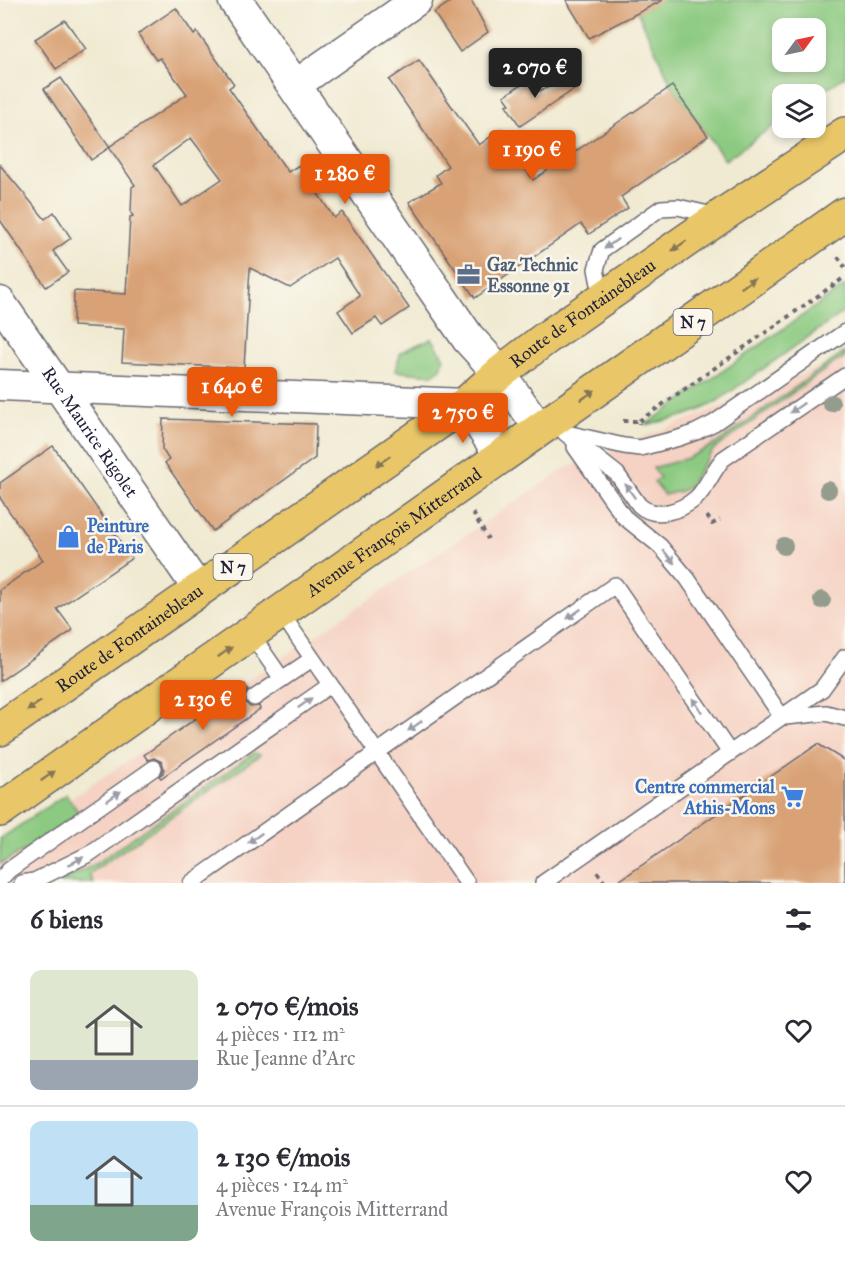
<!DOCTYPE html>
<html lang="fr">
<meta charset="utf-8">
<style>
:root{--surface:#fff;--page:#f2f2f3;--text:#2b2b33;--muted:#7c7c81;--line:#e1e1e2;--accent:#ea580c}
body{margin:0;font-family:"IM FELL Great Primer",serif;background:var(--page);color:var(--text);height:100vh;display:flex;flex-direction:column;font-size:22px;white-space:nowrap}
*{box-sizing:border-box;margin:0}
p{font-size:20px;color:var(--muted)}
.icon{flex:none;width:33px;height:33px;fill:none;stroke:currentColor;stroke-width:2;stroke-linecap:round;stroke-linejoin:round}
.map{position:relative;height:883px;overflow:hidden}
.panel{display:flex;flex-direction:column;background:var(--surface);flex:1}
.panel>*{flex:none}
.needle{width:39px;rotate:57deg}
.tools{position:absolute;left:772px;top:18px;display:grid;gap:12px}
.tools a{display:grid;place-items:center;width:54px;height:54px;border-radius:12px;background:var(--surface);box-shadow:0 3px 9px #0003;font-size:30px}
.price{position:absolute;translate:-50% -51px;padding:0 14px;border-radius:6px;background:var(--accent);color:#fff;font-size:20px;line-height:39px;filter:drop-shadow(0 2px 3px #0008)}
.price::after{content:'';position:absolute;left:50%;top:36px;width:18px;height:14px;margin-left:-9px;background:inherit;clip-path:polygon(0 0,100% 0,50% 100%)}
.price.active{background:#222;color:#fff}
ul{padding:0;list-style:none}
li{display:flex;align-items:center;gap:18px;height:150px;padding:0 30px}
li+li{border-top:2px solid var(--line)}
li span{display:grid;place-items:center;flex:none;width:168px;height:120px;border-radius:12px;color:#555}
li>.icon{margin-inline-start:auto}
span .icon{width:72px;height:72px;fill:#fffc;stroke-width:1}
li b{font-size:26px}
h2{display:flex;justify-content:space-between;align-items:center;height:72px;padding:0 30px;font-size:26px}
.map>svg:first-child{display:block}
.built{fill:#f5d2c3}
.green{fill:#8cca81;stroke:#57765e;stroke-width:1.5;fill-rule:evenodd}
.building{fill:#d9a276;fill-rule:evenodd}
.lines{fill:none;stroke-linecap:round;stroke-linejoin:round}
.service-casing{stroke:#6a6870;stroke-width:18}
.minor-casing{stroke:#6a6870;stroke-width:33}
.tertiary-casing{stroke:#6a6870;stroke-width:36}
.primary-casing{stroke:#6a6870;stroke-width:36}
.path{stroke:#6a6870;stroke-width:4;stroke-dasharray:4.5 4.5;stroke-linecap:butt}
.service{stroke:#fff;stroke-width:15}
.minor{stroke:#fff;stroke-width:30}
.tertiary{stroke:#fff;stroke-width:33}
.primary{stroke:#e9c769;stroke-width:33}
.tree{fill:#939c8d}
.oneway{fill:#9c9ca7}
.oneway2{fill:#867452}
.labels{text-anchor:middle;stroke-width:5;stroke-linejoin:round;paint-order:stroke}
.shield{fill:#fbf7ec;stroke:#636270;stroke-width:1.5}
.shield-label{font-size:16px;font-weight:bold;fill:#22223b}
.service-label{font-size:18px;font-weight:bold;fill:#4e5e75;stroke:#fbf7ec;text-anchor:start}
.street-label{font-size:18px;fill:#22223b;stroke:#fbf7ec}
.shop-label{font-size:18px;font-weight:bold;fill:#366cbe;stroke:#fbf7ec;text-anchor:start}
</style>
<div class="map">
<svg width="845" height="883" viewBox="0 0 845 883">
<rect width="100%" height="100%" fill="#fbf7ec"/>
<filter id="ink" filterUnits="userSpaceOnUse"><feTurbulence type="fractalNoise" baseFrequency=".0167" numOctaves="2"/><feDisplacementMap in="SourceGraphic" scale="12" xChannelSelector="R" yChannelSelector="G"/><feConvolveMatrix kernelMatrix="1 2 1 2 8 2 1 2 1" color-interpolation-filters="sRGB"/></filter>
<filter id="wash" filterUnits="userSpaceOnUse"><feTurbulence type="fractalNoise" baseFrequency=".008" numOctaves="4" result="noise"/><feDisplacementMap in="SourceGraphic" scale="24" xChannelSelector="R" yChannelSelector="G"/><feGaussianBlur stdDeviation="1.35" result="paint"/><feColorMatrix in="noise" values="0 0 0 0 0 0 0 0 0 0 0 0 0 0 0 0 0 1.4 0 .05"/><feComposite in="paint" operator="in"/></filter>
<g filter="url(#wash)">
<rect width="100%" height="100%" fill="#f0ead2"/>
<!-- built -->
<path class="built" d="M845 357V883H0V846L566 468Z"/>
<!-- green -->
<g class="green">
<path d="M632 0H845V76L816 96V94H783V119L725 160 672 86ZM783 28H816V62H783Z"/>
<path d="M845 286V311L719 400C697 414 671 420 645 425Z"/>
<path d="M432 338 444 358 441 369 432 375 395 371 401 352Z"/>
<path d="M845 352V358L836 362 714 449 688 487 681 491 664 495 654 482 660 478 653 468 688 458 715 444Z"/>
<path d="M254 753 260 755 89 874 94 883H57L80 872 95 864Z"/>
<path d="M66 794 79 813 34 845 0 864V839Z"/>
</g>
<g id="blocks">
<!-- building -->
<g class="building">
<path d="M453 0H471L488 32 460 52 434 13Z"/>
<path d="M566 0H663L589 38Z"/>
<path d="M176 8 194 35 197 32 234 84 229 88 288 172 299 165 334 218 342 212 409 308 382 326 376 318 353 333 338 311 360 296 335 258 290 288 250 268 244 368 122 362 124 329 73 326 74 291 126 294 130 217 133 216 131 213 132 187 135 185 109 147 187 94 160 58 156 60 138 34ZM191 138 222 179 182 206 154 165Z"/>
<path d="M65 20 86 49 56 69 35 39Z"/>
<path d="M419 60 479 145 500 130 533 180 672 86 708 136 621 197 628 208 589 234 581 224 475 298 409 202 441 183 436 175 448 166 389 80Z"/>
<path d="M61 78 110 147 91 160 44 89Z"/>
<path d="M571 78 576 88 520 126 506 105 510 104 504 96 528 80 534 93Z"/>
<path d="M0 165 45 219 54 212 71 238 53 251 68 272 46 287 0 220Z"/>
<path d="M163 419 316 424 315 458 213 531 165 463 169 460 162 449Z"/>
<path d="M53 446 132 558 57 609 73 630 0 681V590L43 560 0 498V483Z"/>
<path d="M245 684 248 690 245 694 246 703 250 707 259 706 260 709 161 778 159 776 163 773 164 768 162 762 154 758 148 760 144 755Z"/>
<path d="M818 744 845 761V883H616Z"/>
</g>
</g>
</g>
<g filter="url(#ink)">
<use href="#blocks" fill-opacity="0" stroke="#6a6870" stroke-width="1.5"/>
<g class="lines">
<defs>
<g id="service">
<path d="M602 299 596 269 602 250 661 208 678 207 717 216"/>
<path d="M565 433 617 474 639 505C655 520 681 511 696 498 706 489 713 470 723 459L845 376"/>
<path d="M571 434 624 446 640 448 679 438 696 432 714 423 845 332"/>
<path d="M575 447 624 517 660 546 687 578 782 717"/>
<path d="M281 613 467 883"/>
<path d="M251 634 282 679 312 659"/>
<path d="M254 698 282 679"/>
<path d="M785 717 826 713 845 718"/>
<path d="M0 880 9 870 154 768"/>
<path d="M22 883 34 881 89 854 330 685"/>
<path d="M191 883 615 585 730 753"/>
<path d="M543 883 822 689 845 657"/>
</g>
<g id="minor">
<path d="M294 86 417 0"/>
<path id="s1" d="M0 302 199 590"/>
<path d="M500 373 540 429"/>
<path d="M0 385 465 404 501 457"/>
</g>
<path id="tertiary" d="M235 0 468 338 500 373"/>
<g id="primary">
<path id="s2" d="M0 729 465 404 500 373 546 338 727 212 845 134"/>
<path id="s3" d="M0 810 845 214"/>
</g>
</defs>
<!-- service casing -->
<use href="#service" class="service-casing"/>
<!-- minor casing -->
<use href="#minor" class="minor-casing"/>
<!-- tertiary casing -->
<use href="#tertiary" class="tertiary-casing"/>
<!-- primary casing -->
<use href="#primary" class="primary-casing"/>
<!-- path -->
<g class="path">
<path d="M838 257 845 267"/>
<path d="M623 421H639V424"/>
<path d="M639 421 845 277"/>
<path d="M473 513 488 539"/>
<path d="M707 516 712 524 720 520"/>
<path d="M597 872 605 883"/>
</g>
<!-- service -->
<use href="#service" class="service"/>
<!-- minor -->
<use href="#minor" class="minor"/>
<!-- tertiary -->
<use href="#tertiary" class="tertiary"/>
<!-- primary -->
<use href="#primary" class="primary"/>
</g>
<!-- trees -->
<g class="tree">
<circle cx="831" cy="403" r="9"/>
<circle cx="828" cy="490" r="9"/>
<circle cx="784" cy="546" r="9"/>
<circle cx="822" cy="600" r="9"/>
</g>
<!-- one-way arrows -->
<defs><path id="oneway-solid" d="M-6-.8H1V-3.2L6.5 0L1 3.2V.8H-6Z" transform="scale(1.5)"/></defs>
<g class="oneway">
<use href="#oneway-solid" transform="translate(611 244) rotate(144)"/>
<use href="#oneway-solid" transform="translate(797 408) rotate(145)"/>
<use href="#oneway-solid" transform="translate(630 491) rotate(-125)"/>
<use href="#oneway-solid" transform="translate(669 557) rotate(50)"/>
<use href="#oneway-solid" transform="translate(574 614) rotate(145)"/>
<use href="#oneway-solid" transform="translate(305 703) rotate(-36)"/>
<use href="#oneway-solid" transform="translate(697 705) rotate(-124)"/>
<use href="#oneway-solid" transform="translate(415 726) rotate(145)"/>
<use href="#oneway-solid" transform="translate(114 796) rotate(-35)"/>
<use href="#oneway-solid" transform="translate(255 838) rotate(145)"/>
<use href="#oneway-solid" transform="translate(76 861) rotate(-27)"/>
</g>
<g class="oneway2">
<use href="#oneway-solid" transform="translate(679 246) rotate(145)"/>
<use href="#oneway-solid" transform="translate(748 283) rotate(-35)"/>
<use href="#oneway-solid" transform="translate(588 395) rotate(-35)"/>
<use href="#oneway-solid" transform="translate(383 461) rotate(145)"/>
<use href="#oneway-solid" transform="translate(225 652) rotate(-35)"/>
<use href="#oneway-solid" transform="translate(34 706) rotate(145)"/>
<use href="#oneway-solid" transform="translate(48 776) rotate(-35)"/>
</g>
</g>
<!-- icons -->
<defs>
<symbol id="office-bare" viewBox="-9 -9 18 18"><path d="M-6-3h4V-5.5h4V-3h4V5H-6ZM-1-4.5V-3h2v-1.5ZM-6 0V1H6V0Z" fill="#5c6f8a" stroke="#fbf7ec" stroke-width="2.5" paint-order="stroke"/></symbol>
<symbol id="shop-bare" viewBox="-9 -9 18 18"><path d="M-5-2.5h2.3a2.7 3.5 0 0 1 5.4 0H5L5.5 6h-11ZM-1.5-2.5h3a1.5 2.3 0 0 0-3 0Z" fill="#3f7fe0" stroke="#fbf7ec" stroke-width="2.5" paint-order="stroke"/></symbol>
<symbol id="supermarket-bare" viewBox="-9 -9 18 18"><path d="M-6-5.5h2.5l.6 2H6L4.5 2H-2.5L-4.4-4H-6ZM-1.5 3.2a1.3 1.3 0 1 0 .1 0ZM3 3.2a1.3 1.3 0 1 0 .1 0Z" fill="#3f7fe0" stroke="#fbf7ec" stroke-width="2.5" paint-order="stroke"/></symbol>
</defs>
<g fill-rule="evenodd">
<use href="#office-bare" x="452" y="258" width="33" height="33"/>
<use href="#shop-bare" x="52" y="520" width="33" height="33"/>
<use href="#supermarket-bare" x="776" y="780" width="33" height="33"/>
</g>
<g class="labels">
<!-- shield labels -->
<g class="shield">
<rect x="673.5" y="309" width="39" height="26" rx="4.5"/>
<rect x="213.5" y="554" width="39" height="26" rx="4.5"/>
</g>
<g class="shield-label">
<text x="693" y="328">N 7</text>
<text x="233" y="573">N 7</text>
</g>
<!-- service labels -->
<g class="service-label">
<text x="487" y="271">Gaz Technic<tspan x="487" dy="21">Essonne 91</tspan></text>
</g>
<!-- street labels -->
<g class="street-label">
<text dy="6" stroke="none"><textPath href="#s2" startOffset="716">Route de Fontainebleau</textPath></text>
<text dy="6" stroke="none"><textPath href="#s1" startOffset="158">Rue Maurice Rigolet</textPath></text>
<text dy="6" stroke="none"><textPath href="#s3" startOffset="482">Avenue François Mitterrand</textPath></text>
<text dy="6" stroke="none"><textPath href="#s2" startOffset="158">Route de Fontainebleau</textPath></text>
</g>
<!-- shop labels -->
<g class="shop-label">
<text x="87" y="532">Peinture<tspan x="87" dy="21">de Paris</tspan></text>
<text x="775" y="793" text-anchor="end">Centre commercial<tspan x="775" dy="21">Athis-Mons</tspan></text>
</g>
</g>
</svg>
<div class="tools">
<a><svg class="needle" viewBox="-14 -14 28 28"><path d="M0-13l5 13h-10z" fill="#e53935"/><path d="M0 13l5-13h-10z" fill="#7c7c81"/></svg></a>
<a><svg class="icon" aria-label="layers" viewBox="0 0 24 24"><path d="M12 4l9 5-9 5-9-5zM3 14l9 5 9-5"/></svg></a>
</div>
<b class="price active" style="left:535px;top:99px">2 070 €</b>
<b class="price" style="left:532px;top:181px">1 190 €</b>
<b class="price" style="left:345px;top:205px">1 280 €</b>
<b class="price" style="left:232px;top:418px">1 640 €</b>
<b class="price" style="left:463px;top:444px">2 750 €</b>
<b class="price" style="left:203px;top:731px">2 130 €</b>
</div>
<section class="panel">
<h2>6 biens<svg class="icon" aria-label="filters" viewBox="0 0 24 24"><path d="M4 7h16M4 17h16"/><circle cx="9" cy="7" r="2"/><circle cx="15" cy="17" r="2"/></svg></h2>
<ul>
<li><span style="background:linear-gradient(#dfe7d0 75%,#9aa5b1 0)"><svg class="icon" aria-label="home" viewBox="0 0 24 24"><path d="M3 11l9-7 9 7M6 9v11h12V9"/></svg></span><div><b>2 070 €/mois</b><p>4 pièces · 112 m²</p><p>Rue Jeanne d'Arc</p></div><svg class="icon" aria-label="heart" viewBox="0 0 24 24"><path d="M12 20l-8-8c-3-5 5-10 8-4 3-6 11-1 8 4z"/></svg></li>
<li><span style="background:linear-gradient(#bfe0f5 70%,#7fa58c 0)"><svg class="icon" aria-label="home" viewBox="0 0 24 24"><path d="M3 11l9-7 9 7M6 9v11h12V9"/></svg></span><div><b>2 130 €/mois</b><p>4 pièces · 124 m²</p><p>Avenue François Mitterrand</p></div><svg class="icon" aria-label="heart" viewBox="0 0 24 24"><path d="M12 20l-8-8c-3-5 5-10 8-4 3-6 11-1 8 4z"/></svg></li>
</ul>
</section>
